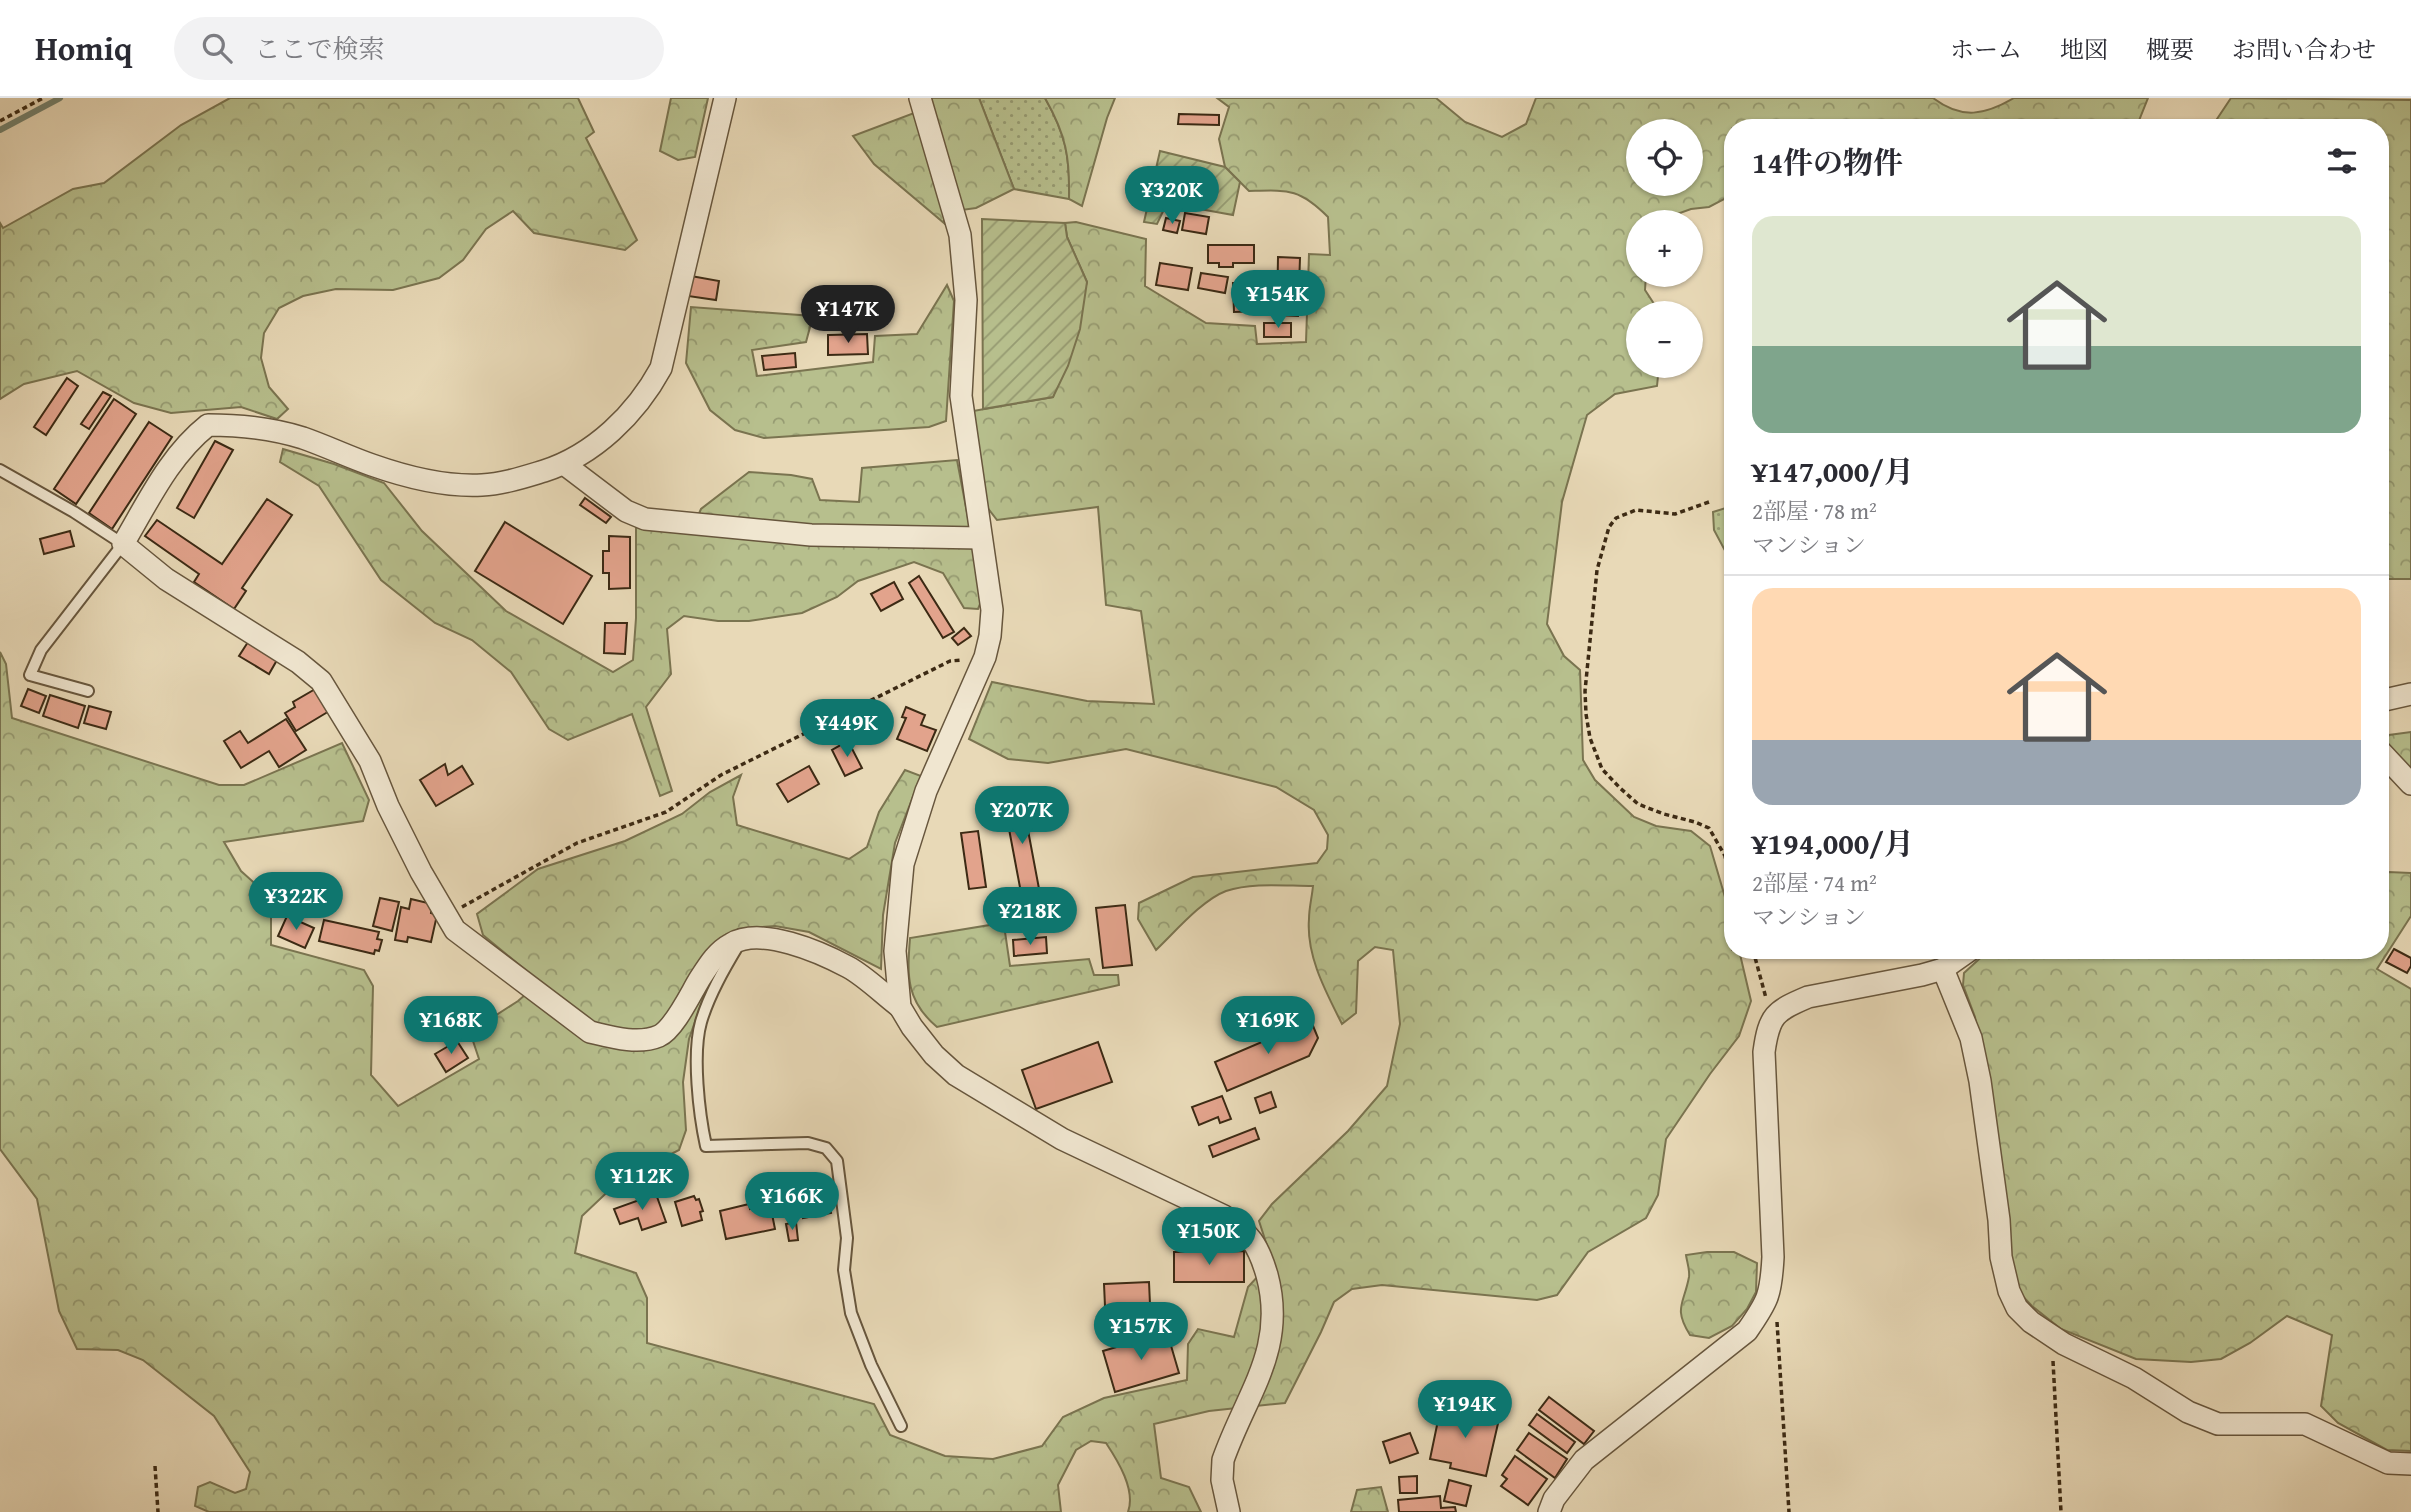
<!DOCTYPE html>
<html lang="ja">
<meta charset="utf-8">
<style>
:root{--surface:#fff;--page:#f2f2f3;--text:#2b2b33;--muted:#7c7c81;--line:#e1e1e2;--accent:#0f766e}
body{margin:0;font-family:"Gentium Book Plus","Noto Serif JP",serif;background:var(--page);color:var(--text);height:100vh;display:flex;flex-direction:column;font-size:26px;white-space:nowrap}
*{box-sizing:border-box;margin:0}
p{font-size:23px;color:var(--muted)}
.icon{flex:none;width:38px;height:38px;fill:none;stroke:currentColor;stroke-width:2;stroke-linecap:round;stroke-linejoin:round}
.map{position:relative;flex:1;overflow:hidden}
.sheet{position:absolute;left:1724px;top:21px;width:665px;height:840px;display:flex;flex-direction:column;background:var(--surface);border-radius:28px;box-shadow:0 2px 5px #0004}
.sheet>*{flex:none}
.buttons{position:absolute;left:1626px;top:21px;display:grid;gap:14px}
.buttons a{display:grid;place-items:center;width:77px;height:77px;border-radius:50%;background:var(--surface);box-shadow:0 2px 5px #0004;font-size:35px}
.price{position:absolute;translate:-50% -60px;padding:0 16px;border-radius:24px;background:var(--accent);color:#fff;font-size:23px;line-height:46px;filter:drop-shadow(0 2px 4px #0008)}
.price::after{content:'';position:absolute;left:50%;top:42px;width:21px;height:16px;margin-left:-10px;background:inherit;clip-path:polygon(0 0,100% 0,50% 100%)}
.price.current{background:#222;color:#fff}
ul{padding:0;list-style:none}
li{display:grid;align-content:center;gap:14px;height:371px;padding:0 28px}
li+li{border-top:2px solid var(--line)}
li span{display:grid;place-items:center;height:217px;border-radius:21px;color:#555}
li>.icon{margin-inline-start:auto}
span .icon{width:126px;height:126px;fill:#fffc;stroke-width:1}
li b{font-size:30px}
h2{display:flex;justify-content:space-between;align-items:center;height:84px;padding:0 28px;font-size:30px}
header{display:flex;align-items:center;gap:42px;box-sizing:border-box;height:98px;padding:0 35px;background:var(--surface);border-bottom:2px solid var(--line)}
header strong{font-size:33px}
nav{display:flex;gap:38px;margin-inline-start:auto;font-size:24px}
.search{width:490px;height:63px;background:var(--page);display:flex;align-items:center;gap:18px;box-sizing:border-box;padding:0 24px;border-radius:38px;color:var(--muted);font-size:26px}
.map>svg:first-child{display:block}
.grass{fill:url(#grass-dots);stroke:#7a7450;stroke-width:2}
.forest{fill:url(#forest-crowns);stroke:#7a7450;stroke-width:2;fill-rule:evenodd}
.garden{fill:url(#garden-furrows);stroke:#7a7450;stroke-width:2}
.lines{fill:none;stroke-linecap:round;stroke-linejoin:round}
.stream{stroke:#73816d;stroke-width:6}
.building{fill:#e2a38c;stroke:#3c2a14;stroke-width:2}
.service-casing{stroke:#67563d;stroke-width:14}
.minor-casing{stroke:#67563d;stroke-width:24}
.path{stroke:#3c2a14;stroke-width:3.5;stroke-dasharray:5 3.5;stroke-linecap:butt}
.service{stroke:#f0e6d0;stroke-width:10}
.minor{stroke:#f0e6d0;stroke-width:21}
</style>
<header>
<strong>Homiq</strong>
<div class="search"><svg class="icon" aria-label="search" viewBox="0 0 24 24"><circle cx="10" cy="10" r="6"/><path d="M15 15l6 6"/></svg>ここで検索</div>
<nav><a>ホーム</a><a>地図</a><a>概要</a><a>お問い合わせ</a></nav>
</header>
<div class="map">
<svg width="2411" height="1414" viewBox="0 0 2411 1414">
<defs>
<pattern id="grass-dots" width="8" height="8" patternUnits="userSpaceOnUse" patternTransform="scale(1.75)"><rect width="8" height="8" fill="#b7bf8d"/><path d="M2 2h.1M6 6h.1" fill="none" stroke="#969b72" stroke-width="1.8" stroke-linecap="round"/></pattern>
<pattern id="forest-crowns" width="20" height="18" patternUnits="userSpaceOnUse" patternTransform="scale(1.75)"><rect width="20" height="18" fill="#b7bf8d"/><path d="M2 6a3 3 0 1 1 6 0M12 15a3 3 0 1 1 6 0" fill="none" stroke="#969b72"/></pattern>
<pattern id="garden-furrows" width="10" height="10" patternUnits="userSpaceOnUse" patternTransform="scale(1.75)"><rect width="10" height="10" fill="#b7bf8d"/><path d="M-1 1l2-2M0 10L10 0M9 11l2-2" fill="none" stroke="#969b72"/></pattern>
</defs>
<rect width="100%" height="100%" fill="#e8d9b7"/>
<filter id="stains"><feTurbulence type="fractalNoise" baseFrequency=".00286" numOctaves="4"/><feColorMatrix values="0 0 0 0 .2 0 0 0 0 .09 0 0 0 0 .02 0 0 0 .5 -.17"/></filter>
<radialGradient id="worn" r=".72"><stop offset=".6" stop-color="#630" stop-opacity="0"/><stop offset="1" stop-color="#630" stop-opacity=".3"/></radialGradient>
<!-- grass -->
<g class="grass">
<path d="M979 0H1045C1066 37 1070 59 1069 101L1014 91Z"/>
<path d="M1732 408V478L1729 460 1714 432 1713 414Z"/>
</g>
<!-- forest -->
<g class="forest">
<path d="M230 0H578L594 34 586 40 637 142 625 152 534 135 513 113 486 131 463 162 439 180 393 192 336 191 303 198 279 210 264 235 261 260 269 289 288 311 277 321 241 309 171 315 134 305 77 273 24 286 0 301V125L3 130 73 91 104 85 181 27Z"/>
<path d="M671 0H708L695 59 678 62 660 53Z"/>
<path d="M928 0H979L1014 91 976 110 962 112Z"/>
<path d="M1045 0H1115L1107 20 1082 108 1069 101C1070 59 1066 37 1045 0Z"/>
<path d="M1217 0H1436L1465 24 1502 39 1526 26 1536 0H1933C1962 22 1985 17 2014 0H2148L2136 30H1732V97L1709 109 1691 111 1655 124H1638V177H1646L1645 192 1660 215H1638V268H1659L1657 288 1615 296 1587 317 1562 404 1547 526 1564 558 1580 572 1583 662 1595 682 1634 719 1656 728 1691 733 1710 748 1732 823V852H1739L1751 903 1739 938 1710 976 1666 1041 1658 1097 1646 1120 1588 1154 1557 1197 1537 1202 1382 1187 1352 1191 1334 1204 1321 1234 1285 1305 1209 1313 1154 1326 1161 1380 1189 1389 1201 1414H1128C1136 1392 1118 1363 1106 1345L1091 1343 1076 1352 1058 1387 1061 1414H209L195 1408 198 1389 210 1384 235 1395 246 1391 250 1374 214 1318 143 1262 118 1252 77 1251 59 1213 37 1101 0 1051V554L6 566 12 620 219 687H244L342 645 369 702 363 723 224 744 241 773 271 800V847L364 872 373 888 371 977 398 1008 479 961 470 934 518 903 540 884 483 837 477 816 538 771 625 743 682 716 710 694 741 677 733 699 737 727 849 761 867 749 879 714 905 672 921 678 895 745 883 817 881 871 809 834 775 828 738 831 721 849 689 941 683 984 686 1032 679 1052 620 1082 582 1118 575 1155 636 1175 647 1200V1245L874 1306 890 1337 945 1358 993 1361 1042 1348 1063 1319 1104 1300 1187 1282 1188 1246 1198 1231 1234 1239 1248 1189 1272 1163 1259 1123 1272 1106 1348 1033 1387 988 1400 926 1393 852 1375 849 1358 863 1356 915 1342 926C1326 894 1306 858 1309 821 1309 810 1312 799 1313 788 1285 788 1253 784 1226 793 1202 802 1175 834 1156 852L1138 821 1139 805 1193 779 1317 765 1327 751 1328 737 1314 712 1276 689 1126 651 1048 665 1008 661 969 641 992 584 1087 603 1154 606 1141 513 1106 507 1098 409 997 422 983 404 973 313 1053 299 1087 184 1067 139 1065 125 1076 124 1146 141 1145 188 1206 225 1255 228 1257 246 1306 244 1309 156 1330 157 1328 119C1299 90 1288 92 1249 93L1225 69 1219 41 1229 9ZM1638 33H1690V86H1638Z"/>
<path d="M2231 0 2411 2V481H2380V30H2211Z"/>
<path d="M914 15 944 117V125L874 66 853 38Z"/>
<path d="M947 187 954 203 946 323 929 329 764 340 735 332 710 312 686 265 691 209 813 218 806 244 752 252 757 278 873 264 875 238 917 236Z"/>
<path d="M283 351 334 366 384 385 422 433 506 513 613 574 633 562 636 520V429L691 434 701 411 749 374 791 377 812 381 820 402 859 404 862 370 957 362 983 499 978 511 964 510 943 475 914 464 858 483 837 499 802 515 749 523H718L684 518 667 531 671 576 646 609 672 693 660 698 632 616 568 642 549 631 511 574 472 542 435 525 381 482 319 388 280 364Z"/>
<path d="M2411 634V677L2384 646 2389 637Z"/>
<path d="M2388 774 2411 775V818L2377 871 2411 891V1353L2387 1352 2338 1325 2321 1308 2332 1237 2287 1218 2250 1245 2221 1261 2191 1264 2136 1261 2061 1231 2032 1208 2012 1187 1988 988 1975 919 1963 887 1964 875 1989 852H2380V796Z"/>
<path d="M1057 816 1062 830 1005 834 1010 868 1089 861 1094 877H1118L1119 887 937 929C906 903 907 878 910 840Z"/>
<path d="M1707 1154H1734L1757 1165 1756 1194 1747 1211 1732 1228 1709 1240 1690 1237C1673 1210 1684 1206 1689 1179 1690 1172 1687 1164 1686 1157Z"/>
<path d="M1381 1389 1388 1414H1351L1357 1392Z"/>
</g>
<!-- garden -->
<g class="garden">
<path d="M1160 53 1225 69 1240 84 1233 117 1167 105 1157 126 1144 124Z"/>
<path d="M982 121 1065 125 1067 139 1087 184 1080 231 1068 268 1053 299 983 311Z"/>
</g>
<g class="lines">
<!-- stream -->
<path class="stream" d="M0 32 60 0"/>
</g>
<!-- building -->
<g class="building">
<path d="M1179 16 1219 17V27L1178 26Z"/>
<path d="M1185 115 1209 119 1206 136 1182 132Z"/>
<path d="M1166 120 1180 123 1177 135 1163 132Z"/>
<path d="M1208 147H1254V165H1233V169H1219V165H1208Z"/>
<path d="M1278 159 1300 160 1298 218 1277 217Z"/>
<path d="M1160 165 1192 170 1188 192 1156 187Z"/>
<path d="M1201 175 1228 179 1225 195 1198 190Z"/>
<path d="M691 178 719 183 716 202 688 198Z"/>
<path d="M1233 185H1264V213L1234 214Z"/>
<rect x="1264" y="225" width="27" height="14"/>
<path d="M867 236 868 256 828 257V237Z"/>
<path d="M795 255 796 269 764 272 762 258Z"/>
<path d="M67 280 78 288 46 337 34 329Z"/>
<path d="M103 294 111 298 89 331 81 326Z"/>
<path d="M114 301 136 316 76 406 54 391Z"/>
<path d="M149 324 172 339 112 431 89 415Z"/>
<path d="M215 343 233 352 194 420 177 410Z"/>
<path d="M585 400 611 419 606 425 580 407Z"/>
<path d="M267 401 292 417 242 490 246 493 234 511 194 484 199 476 145 438 157 422 222 466Z"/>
<path d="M505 424 592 478 563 526 475 473Z"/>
<path d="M70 433 74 448 44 456 40 441Z"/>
<path d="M609 438 630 439V490L609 491V475H603V453H609Z"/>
<path d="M919 478 954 534 943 540 909 485Z"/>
<path d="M894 484 903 501 881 513 871 496Z"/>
<path d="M605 525H627L625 556 604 555Z"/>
<path d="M964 530 971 538 958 547 952 540Z"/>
<path d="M248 544 277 562 269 576 239 558Z"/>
<path d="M317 590 331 612 296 633 285 615 295 609 293 604Z"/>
<path d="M28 591 46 598 39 615 21 608Z"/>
<path d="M50 597 85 608 78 630 43 618Z"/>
<path d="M89 608 111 614 106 631 84 625Z"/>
<path d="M906 609 925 617 921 627 936 632 927 653 897 641 906 620 902 619Z"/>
<path d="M286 621 306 652 279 669 269 653 241 670 224 643 240 633 248 645Z"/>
<path d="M848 643 862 670 845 678 832 652Z"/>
<path d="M445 666 448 677 462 668 473 686 436 708 420 682Z"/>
<path d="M809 668 819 686 788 704 777 686Z"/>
<path d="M1021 695 1040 796 1022 800 1003 699Z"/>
<path d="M978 733 986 789 969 791 961 735Z"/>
<path d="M2380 734H2383L2384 760H2380Z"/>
<path d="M305 786 323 792 318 808 300 803Z"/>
<path d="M380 800 399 804 392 833 373 828Z"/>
<path d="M411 801 432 806 431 815 437 817 431 844 408 839 407 844 395 842 401 809 409 811Z"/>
<path d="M1125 807 1132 867 1103 870 1096 810Z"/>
<path d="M287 818 314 830 305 850 278 838Z"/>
<path d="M324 822 379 834 377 841 382 842 379 853 375 852 374 856 319 843Z"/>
<path d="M1046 839 1047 855 1014 858 1013 842Z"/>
<path d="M2394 851 2411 860V868L2407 875 2386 864Z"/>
<path d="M1311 923 1318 940 1309 958 1227 993 1215 964Z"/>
<path d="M457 943 468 960 446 974 435 956Z"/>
<path d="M1098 944 1112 984 1036 1011 1022 972Z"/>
<path d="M1271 994 1276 1009 1260 1015 1255 1000Z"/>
<path d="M1222 998 1231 1021 1220 1025 1218 1019 1199 1027 1192 1009Z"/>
<path d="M1255 1030 1259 1041 1213 1059 1209 1048Z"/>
<path d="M827 1091 831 1115 803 1120 799 1095Z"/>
<path d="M656 1096 666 1124 642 1132 638 1120 620 1126 614 1111Z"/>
<path d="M694 1098 696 1102 699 1101 703 1113 700 1114 702 1122 682 1128 675 1104Z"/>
<path d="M749 1106 750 1111 770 1106 775 1131 726 1141 720 1113Z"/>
<path d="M796 1124 798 1142 789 1143 786 1126Z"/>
<path d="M1244 1153V1184H1174V1154Z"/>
<path d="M1149 1184 1151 1229 1130 1230 1129 1207 1105 1208 1104 1186Z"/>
<path d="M1167 1234 1179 1275 1115 1294 1103 1253Z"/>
<path d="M1549 1299 1594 1333 1584 1346 1539 1312Z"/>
<path d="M1441 1308 1499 1321 1486 1378 1450 1370 1451 1365 1430 1361Z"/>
<path d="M1537 1316 1575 1344 1567 1355 1529 1327Z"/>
<path d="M1410 1335 1418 1355 1390 1365 1383 1344Z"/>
<path d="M1529 1335 1567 1361 1555 1380 1517 1352Z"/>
<path d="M1515 1358 1547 1381 1528 1407 1501 1388 1507 1381 1502 1377Z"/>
<path d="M1417 1378V1395H1400L1399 1379Z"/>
<path d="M1449 1382 1471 1388 1466 1408 1444 1403Z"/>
<path d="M1440 1398 1441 1410 1455 1409 1456 1414H1399L1398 1402Z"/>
</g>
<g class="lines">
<defs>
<g id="service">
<path d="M0 372 74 414 123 446 41 552 30 577 88 593"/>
<path d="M739 846C724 871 709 897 701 924 692 956 699 1016 706 1048L808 1045 826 1050 837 1063 847 1140 844 1172 851 1215 871 1267 901 1328"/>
</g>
<g id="minor">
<path d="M725 0 661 270C636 316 594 357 544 373 524 379 503 386 482 387 446 389 406 379 372 367 349 359 326 348 303 340 274 331 239 327 208 327 169 358 148 404 123 446L166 481 298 564 321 583 370 663 388 708 421 774 455 832 590 934C611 939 638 947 659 938 674 931 690 897 699 882 708 868 716 854 731 846 761 828 820 854 848 869 865 878 884 897 900 909"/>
<path d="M920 0 960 137 966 202 961 298 992 512 990 538 985 559 926 693 903 766 895 853 900 909 912 929 934 957 956 977 1062 1041 1224 1118C1250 1136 1258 1146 1267 1177 1287 1251 1246 1296 1223 1362L1222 1382 1229 1414"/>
<path d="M564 366 626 413 645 421 811 437 981 440"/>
<path d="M2380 603 2411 596"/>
<path d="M2380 653 2411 686"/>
<path d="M1943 871 1971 940 1980 983 1999 1122 2001 1159 2009 1193 2017 1210 2031 1224 2064 1246 2134 1280 2188 1314 2218 1326H2305L2388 1365 2411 1366"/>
<path d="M1549 1414 1554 1401 1584 1362 1747 1233C1768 1203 1771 1197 1773 1159L1764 954C1769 917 1775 913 1808 899L1922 877 1943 871 1970 852"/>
</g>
</defs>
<!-- service casing -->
<use href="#service" class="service-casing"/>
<!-- minor casing -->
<use href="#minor" class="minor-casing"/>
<!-- path -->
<g class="path">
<path d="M0 23 43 0"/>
<path d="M1709 404 1675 416 1636 412 1616 420 1609 429 1597 472 1585 593 1586 616 1590 640 1602 671 1620 690 1638 706 1664 716 1695 724 1709 730 1725 758 1732 795"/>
<path d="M462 809 577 745 666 714 721 677 950 563 962 562"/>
<path d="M1753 852 1766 900"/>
<path d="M1777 1224 1789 1414"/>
<path d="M2053 1263 2061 1414"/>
<path d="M155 1368 158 1414"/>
</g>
<!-- service -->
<use href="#service" class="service"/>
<!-- minor -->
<use href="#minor" class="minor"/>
</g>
<rect width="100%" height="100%" filter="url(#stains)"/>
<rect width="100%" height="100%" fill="url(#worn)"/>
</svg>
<div class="buttons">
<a><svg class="icon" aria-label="locate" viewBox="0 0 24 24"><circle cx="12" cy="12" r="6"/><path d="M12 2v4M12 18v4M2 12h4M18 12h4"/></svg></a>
<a>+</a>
<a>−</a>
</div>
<b class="price" style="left:1172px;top:128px">¥320K</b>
<b class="price" style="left:1278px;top:232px">¥154K</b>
<b class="price current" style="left:848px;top:247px">¥147K</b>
<b class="price" style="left:847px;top:661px">¥449K</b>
<b class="price" style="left:1022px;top:748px">¥207K</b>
<b class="price" style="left:296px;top:834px">¥322K</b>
<b class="price" style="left:1030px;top:849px">¥218K</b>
<b class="price" style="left:451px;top:958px">¥168K</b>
<b class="price" style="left:1268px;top:958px">¥169K</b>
<b class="price" style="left:642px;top:1114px">¥112K</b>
<b class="price" style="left:792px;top:1134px">¥166K</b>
<b class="price" style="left:1209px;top:1169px">¥150K</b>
<b class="price" style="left:1141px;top:1264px">¥157K</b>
<b class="price" style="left:1465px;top:1342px">¥194K</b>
<section class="sheet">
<h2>14件の物件<svg class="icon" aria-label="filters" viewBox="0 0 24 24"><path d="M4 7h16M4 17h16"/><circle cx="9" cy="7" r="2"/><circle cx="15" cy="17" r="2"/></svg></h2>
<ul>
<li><span style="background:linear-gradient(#dfe7d0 60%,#7fa58c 0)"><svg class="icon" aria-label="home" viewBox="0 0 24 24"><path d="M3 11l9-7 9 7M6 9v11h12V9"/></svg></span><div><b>¥147,000/月</b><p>2部屋 · 78 m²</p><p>マンション</p></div></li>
<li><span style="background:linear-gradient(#ffd9b3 70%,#9aa5b1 0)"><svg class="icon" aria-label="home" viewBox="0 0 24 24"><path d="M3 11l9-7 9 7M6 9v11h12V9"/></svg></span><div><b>¥194,000/月</b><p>2部屋 · 74 m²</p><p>マンション</p></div></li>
</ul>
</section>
</div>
